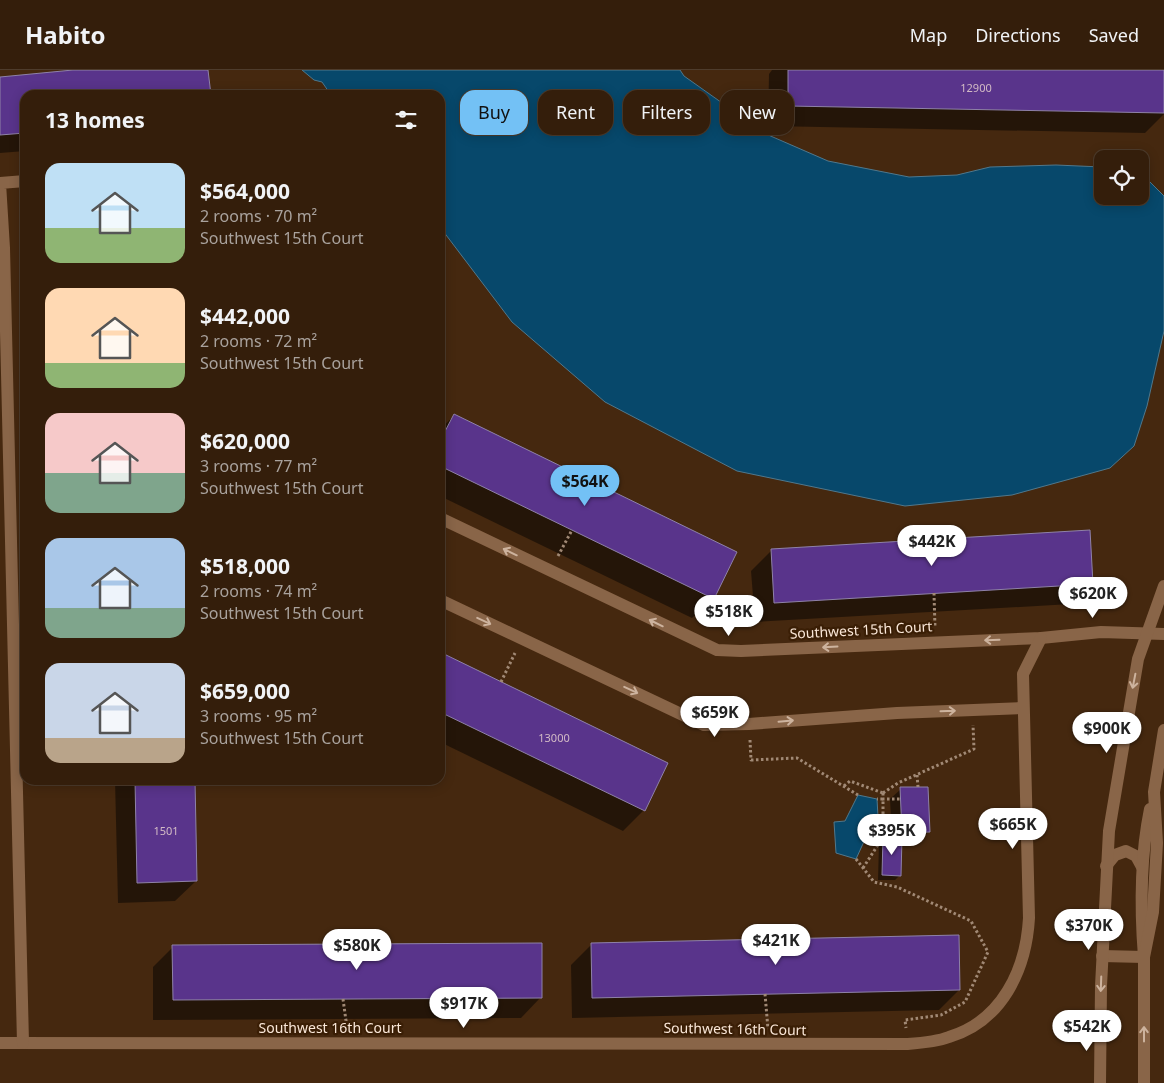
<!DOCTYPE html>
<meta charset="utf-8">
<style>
:root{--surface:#341e0b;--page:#3c2714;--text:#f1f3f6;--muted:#a9a29d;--line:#4e3c2c;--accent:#73c1f5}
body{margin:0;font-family:"Noto Sans",sans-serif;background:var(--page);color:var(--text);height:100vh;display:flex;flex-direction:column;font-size:19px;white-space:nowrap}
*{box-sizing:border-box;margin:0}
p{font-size:16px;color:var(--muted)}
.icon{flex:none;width:28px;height:28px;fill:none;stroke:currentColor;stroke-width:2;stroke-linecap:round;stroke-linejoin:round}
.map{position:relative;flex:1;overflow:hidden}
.panel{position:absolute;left:20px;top:20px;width:425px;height:695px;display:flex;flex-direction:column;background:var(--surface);border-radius:15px;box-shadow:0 2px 12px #0003,0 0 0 1px var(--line)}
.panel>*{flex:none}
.hud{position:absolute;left:460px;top:20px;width:475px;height:45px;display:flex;gap:10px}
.controls{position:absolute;left:1094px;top:80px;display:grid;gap:10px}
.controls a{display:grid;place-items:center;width:55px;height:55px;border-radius:10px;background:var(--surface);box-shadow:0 2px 12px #0003,0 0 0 1px var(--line);font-size:25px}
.price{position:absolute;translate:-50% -42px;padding:0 11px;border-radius:18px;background:#fff;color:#222;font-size:16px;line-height:32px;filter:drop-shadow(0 1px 2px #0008)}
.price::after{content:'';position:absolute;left:50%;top:30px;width:15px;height:11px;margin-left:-8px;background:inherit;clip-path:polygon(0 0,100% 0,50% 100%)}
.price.on{background:var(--accent);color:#111}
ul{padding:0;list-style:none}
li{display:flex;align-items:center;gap:15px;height:125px;padding:0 25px}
li span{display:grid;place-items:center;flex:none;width:140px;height:100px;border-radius:15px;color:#555}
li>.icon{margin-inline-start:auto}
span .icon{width:60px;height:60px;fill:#fffc;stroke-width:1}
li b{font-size:21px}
h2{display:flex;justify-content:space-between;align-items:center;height:60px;padding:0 25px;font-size:21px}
.chip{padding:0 18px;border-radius:15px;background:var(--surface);box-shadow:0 2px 12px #0003,0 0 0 1px var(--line);font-size:18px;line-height:45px}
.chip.on{background:var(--accent);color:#111}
header{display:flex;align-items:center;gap:30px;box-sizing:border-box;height:70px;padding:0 25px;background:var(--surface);border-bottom:1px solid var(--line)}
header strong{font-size:24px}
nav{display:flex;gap:28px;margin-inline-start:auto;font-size:18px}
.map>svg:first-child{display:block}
.water{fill:#07486b;stroke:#50788c}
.shadow{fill:#0007}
.building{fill:#59348b;stroke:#8f82a8}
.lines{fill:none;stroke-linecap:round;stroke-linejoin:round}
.path{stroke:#a18975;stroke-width:3;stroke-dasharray:2.5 2.5;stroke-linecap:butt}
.minor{stroke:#896548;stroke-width:12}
.oneway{stroke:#cdb39e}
.labels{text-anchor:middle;stroke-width:4.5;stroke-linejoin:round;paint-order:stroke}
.number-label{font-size:11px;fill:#d2bac5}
.street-label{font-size:14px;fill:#fae7d8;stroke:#3a1e05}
</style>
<header>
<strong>Habito</strong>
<nav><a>Map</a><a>Directions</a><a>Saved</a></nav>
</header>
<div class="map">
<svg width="1164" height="1013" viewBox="0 0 1164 1013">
<rect width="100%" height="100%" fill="#45280f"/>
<!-- water -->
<g class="water">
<path d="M302 0H680L684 6 766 64 828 91 909 107 957 105 990 97 1056 95 1102 97V126H1140V108L1149 111 1164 126V261L1147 336 1134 376 1110 398 1012 425 905 436 737 401 605 332 512 252 440 157V25H331L322 12 314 10Z"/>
<path d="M858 725 877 729 879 764 867 765 856 789 836 783 834 752 845 751Z"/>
</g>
<!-- shadow -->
<g class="shadow">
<path d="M87 0H207L210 25H25V81L0 83V8Z"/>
<path d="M772 0H1164V44L1145 63 768 56 769 4Z"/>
<path d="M454 346 713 528 692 548 440 426V359Z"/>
<path d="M772 480 1092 513 1071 534 755 552 751 501Z"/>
<path d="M440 584 644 740 623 761 440 672Z"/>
<path d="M115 710H193L196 811 175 831 118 833Z"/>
<path d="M901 719 929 761 918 772H901L900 805 895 810H878L879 773 884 768H892L890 729Z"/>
<path d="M591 875 959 920 939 940 572 948 571 895Z"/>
<path d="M173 877 541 927 521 948 153 950V897Z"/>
</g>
<!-- building -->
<g class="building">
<path d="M73 0H208L211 25H25V63L0 65V7Z"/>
<path d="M788 0H1164V43L788 36Z"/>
<path d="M454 344 737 482 714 529 440 396V371Z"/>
<path d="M1090 460 1093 514 774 533 771 479Z"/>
<path d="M440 582 668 693 645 741 440 642Z"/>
<path d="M135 710H195L197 811 137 813Z"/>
<path d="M900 717H928L930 762 902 763Z"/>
<path d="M883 767H902L901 806 882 805Z"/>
<path d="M959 865 960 920 592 928 591 873Z"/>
<path d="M542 873V928L173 930 172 875Z"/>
</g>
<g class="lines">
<!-- path -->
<g class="path">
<path d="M558 486 572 460"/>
<path d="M934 523 935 558"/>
<path d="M501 612 515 583"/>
<path d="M750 670 751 690 797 688 858 725"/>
<path d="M917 705 918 717"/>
<path d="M844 716 850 711 883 723"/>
<path d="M883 723 898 713 974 679 973 655"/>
<path d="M883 723V729H900"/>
<path d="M856 789 874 812 897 817 971 851 988 882 965 932 941 945 905 950 906 958"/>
<path d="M863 798 883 767V729H877"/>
<path d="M765 924 768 959"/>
<path d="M343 929 347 958"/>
</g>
<!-- minor -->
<g class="minor">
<path d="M440 448 717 580 741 581 1041 568 1101 562 1164 564"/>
<path d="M440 530 704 655 749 654 897 643 1022 638"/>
<path d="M1106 796 1115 785 1126 781 1136 786 1142 797"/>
<path d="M1102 886 1144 887C1140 837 1140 788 1150 739"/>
<path d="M0 973 907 974C921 973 936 972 949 967 1002 951 1026 900 1029 848L1023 604 1041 568"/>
<path d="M23 973 4 178 0 113 25 111"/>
<path d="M1100 1013 1101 916 1109 761 1138 589 1164 516"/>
<path d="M1144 1013V887L1153 842 1157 773 1154 722 1164 660"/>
</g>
</g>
<!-- one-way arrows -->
<defs><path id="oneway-shaft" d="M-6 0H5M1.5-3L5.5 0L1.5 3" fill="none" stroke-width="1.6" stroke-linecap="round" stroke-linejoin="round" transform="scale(1.25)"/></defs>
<g class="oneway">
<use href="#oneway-shaft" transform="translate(510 482) rotate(-154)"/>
<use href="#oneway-shaft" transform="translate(484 551) rotate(25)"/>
<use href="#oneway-shaft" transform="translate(656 553) rotate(-154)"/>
<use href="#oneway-shaft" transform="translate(992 570) rotate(178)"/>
<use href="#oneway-shaft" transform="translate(830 577) rotate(177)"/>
<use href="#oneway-shaft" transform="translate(1134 611) rotate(101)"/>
<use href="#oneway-shaft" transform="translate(631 620) rotate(25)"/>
<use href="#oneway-shaft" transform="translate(948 641) rotate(-2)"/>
<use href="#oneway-shaft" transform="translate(786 651) rotate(-5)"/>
<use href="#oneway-shaft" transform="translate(1101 914) rotate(92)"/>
<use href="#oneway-shaft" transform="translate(1144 964) rotate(-90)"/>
</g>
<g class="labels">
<!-- number labels -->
<g class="number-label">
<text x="976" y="22">12900</text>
<text x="554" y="672">13000</text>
<text x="166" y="765">1501</text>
</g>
<!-- street labels -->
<g class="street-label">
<text transform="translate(861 560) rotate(-3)" y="5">Southwest 15th Court</text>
<text x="330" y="963">Southwest 16th Court</text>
<text transform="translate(735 959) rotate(1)" y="5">Southwest 16th Court</text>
</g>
</g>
</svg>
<div class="controls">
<a><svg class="icon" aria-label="locate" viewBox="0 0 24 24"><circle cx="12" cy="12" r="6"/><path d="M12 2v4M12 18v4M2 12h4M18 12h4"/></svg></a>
</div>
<b class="price on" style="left:585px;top:437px">$564K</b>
<b class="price" style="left:932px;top:497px">$442K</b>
<b class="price" style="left:1093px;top:549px">$620K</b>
<b class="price" style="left:729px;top:567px">$518K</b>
<b class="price" style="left:715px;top:668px">$659K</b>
<b class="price" style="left:1107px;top:684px">$900K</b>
<b class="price" style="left:1013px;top:780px">$665K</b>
<b class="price" style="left:892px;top:786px">$395K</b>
<b class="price" style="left:1089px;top:881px">$370K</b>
<b class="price" style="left:776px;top:896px">$421K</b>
<b class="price" style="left:357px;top:901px">$580K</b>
<b class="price" style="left:464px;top:959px">$917K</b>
<b class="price" style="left:1087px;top:982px">$542K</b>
<div class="hud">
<a class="chip on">Buy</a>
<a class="chip">Rent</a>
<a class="chip">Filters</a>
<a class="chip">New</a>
</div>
<section class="panel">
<h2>13 homes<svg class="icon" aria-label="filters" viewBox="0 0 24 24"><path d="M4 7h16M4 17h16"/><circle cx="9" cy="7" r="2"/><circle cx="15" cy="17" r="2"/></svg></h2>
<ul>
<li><span style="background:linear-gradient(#bfe0f5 65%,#8fb573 0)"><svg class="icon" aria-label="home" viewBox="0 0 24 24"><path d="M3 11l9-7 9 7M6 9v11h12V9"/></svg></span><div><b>$564,000</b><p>2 rooms · 70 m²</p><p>Southwest 15th Court</p></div></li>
<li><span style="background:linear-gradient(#ffd9b3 75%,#8fb573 0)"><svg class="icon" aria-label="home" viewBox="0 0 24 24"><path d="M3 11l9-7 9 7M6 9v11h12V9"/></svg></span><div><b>$442,000</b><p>2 rooms · 72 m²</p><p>Southwest 15th Court</p></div></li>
<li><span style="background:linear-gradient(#f6c9c9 60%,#7fa58c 0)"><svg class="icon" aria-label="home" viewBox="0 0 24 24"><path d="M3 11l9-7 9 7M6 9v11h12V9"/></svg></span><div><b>$620,000</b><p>3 rooms · 77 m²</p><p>Southwest 15th Court</p></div></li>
<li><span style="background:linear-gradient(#a9c7e8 70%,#7fa58c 0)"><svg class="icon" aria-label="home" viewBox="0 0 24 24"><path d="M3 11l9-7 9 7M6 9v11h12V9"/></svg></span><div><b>$518,000</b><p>2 rooms · 74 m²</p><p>Southwest 15th Court</p></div></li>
<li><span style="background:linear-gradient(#c9d6e8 75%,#b9a48a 0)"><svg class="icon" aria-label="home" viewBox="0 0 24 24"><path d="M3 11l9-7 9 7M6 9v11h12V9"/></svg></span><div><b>$659,000</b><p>3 rooms · 95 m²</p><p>Southwest 15th Court</p></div></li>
</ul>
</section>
</div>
